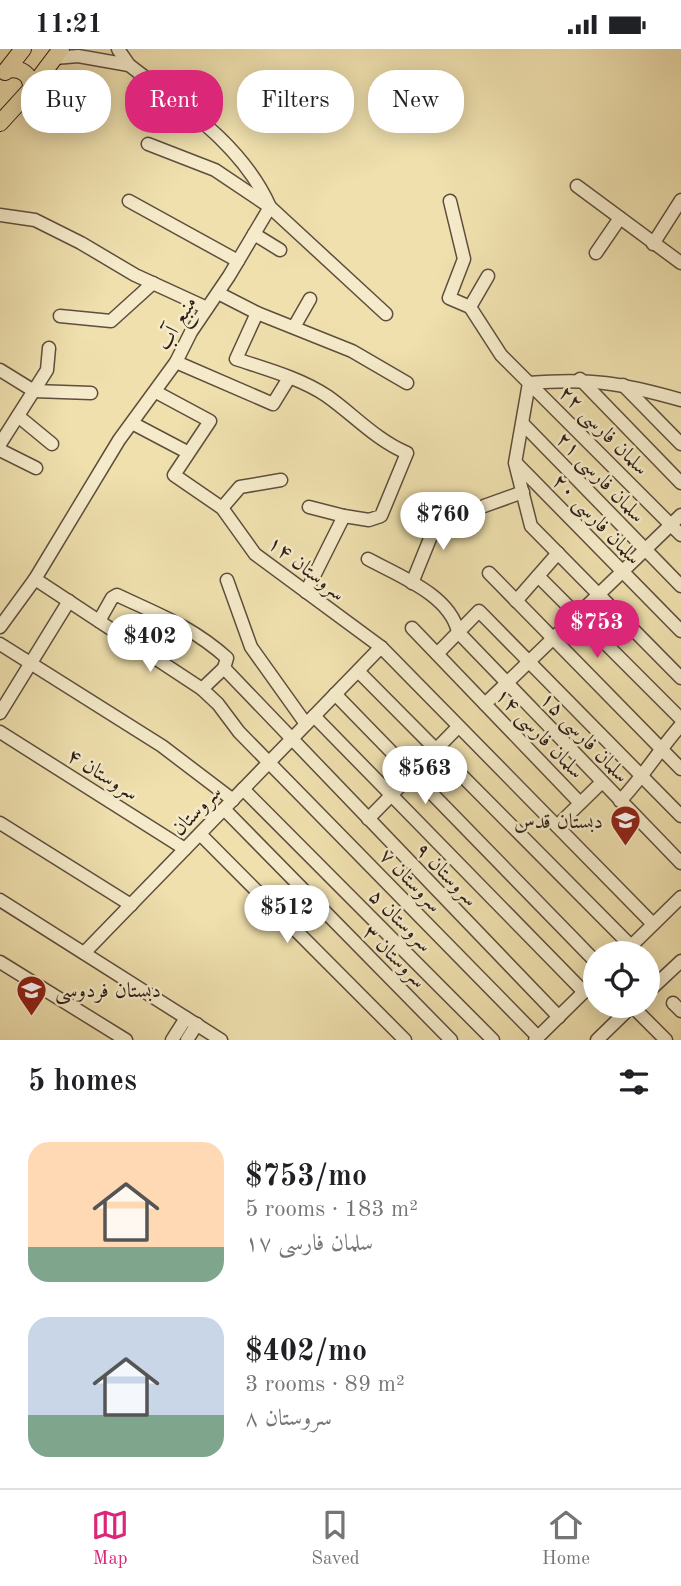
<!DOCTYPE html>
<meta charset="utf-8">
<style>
:root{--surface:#fff;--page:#f2f2f2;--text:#202124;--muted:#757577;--line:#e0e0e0;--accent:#db2777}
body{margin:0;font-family:"Old Standard TT",Amiri,serif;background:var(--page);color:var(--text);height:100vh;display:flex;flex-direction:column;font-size:26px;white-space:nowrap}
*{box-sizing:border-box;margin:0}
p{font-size:23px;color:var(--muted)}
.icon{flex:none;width:38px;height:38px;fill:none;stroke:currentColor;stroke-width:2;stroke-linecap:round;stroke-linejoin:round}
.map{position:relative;height:991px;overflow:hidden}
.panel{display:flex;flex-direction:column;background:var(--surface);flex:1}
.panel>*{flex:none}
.banner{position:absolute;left:21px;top:21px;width:640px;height:63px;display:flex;gap:14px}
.controls{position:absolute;left:583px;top:892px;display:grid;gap:14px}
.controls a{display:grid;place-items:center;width:77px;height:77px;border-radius:50%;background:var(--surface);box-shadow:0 4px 18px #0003;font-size:35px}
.price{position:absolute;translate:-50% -60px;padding:0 16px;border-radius:24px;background:#fff;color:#222;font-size:23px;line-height:46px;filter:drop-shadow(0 2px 4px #0008)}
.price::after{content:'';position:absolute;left:50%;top:42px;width:21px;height:16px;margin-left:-10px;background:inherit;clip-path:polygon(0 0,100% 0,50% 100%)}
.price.selected{background:var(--accent);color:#fff}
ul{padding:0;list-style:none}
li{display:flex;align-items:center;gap:21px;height:175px;padding:0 28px}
li span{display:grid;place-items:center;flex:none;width:196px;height:140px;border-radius:21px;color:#555}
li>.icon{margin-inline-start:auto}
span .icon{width:84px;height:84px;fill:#fffc;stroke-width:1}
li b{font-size:30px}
h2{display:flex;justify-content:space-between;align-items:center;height:84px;padding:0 28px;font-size:30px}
.pill{padding:0 24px;border-radius:28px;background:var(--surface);box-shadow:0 4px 18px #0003;font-size:24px;line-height:63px}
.pill.selected{background:var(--accent);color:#fff}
.status{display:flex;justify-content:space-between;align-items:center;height:49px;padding:0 35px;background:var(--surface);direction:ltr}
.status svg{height:19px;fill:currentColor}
.tab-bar{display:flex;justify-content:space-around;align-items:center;height:98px;border-top:2px solid var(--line);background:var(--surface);font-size:19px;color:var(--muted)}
.tab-bar a{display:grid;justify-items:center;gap:4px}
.tab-bar .selected{color:var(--accent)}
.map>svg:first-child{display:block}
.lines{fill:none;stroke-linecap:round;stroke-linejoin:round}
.minor-casing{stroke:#5e4e3d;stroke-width:15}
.major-casing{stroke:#2e1e17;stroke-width:18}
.minor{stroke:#f5ebca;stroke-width:12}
.major{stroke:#efe0ae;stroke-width:16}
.labels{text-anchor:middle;stroke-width:5;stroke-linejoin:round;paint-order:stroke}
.street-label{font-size:21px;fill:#2e1e17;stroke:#f5ebca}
.poi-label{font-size:21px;fill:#2e1e17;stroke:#f5ebca;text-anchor:end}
</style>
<div class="status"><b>11:21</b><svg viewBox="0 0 49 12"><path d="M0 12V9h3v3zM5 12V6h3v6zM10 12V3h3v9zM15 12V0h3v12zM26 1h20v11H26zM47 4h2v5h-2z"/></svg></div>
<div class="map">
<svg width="681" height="991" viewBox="0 0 681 991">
<rect width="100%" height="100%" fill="#efe0ae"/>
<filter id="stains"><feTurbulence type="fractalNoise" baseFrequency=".00286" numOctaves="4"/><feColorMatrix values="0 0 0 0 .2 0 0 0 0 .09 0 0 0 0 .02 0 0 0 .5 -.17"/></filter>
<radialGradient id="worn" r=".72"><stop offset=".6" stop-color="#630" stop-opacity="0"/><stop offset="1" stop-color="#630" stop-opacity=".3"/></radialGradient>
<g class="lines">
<defs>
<g id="minor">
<path d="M55 9 78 7 129 16 118 0"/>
<path d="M148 95 215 121 270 158 386 265"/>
<path d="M577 137 681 214"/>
<path d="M129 152 238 212"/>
<path d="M450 152 464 210 449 249 470 258 501 306 681 486"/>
<path d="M0 166 35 171 81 194 135 226 207 259"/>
<path d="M254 185 280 201"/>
<path d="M653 195 681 151"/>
<path d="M596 204 620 169"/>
<path d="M218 244 257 264 352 302 407 334"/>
<path d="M470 258 488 227"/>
<path d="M257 264 236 310C266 320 300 329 327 347 354 366 376 391 407 404L381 467 369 471 344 467"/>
<path d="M60 267 111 272 153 234"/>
<path d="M294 278 310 250"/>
<path d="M176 313 273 355 289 329"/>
<path d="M0 321 34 342 91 344"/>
<path d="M580 330 681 434"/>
<path d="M529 334 515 414 531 477 681 629"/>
<path d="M529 334C592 329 621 334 681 351"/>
<path d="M623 336 681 395"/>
<path d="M156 343 210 372 174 426 222 459 255 505 381 598 653 875"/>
<path d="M18 367 52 395"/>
<path d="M132 374 187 403"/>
<path d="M523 375 681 537"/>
<path d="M0 395 47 321 49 299"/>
<path d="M0 401 36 419"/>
<path d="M517 415 681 582"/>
<path d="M484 457 523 443"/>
<path d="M222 459 240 438 281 431"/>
<path d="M368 510C399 527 450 546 458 583L681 814"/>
<path d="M489 524 681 720"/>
<path d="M538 527 681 670"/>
<path d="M35 530 202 640 218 655 239 683 538 988"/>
<path d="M227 531 251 598 306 675"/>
<path d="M412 534 442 460"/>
<path d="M306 543 344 467 309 458"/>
<path d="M516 552 558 504"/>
<path d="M99 572 112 549 117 546C159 566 191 577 227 609L224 619 559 968"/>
<path d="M0 578 35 530 119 391 176 313 191 283 229 227 270 158C242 95 182 57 129 16"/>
<path d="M412 579 580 754"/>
<path d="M0 595 162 697 233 751"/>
<path d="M437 605 479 562 681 767"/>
<path d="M358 622 631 897"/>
<path d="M202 640 224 619"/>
<path d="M335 645 595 912"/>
<path d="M485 655 681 466"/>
<path d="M0 664 69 552"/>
<path d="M314 667 584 943"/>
<path d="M0 683 185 800"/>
<path d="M243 740 493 991"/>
<path d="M620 752C643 728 659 701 681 676"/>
<path d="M224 760 451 991"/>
<path d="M368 770 458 678"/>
<path d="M0 774 131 856"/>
<path d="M557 777 602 733"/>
<path d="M200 785 405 991"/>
<path d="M0 851 221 991"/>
<path d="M84 904 381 598"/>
<path d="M623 905 681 848"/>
<path d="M0 913 126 991"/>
<path d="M648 943 681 912"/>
<path d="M673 954 681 962"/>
<path d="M632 957 666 991"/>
<path d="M172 991 186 969"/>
<path d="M187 991 197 975"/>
<path d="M535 991 595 932"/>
<path d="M597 991 632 957"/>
</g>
<g id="major">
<path d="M7 21C20 18 32 25 31 40"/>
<path d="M5 23 23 0"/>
<path d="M0 74 31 40 61 0"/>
</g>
</defs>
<!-- minor casing -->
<use href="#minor" class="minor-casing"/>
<!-- major casing -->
<use href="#major" class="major-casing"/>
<!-- minor -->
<use href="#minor" class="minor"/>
<!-- major -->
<use href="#major" class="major"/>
</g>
<!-- icons -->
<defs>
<symbol id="school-pin" viewBox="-11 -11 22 30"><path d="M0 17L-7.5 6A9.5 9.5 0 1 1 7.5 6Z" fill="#8f2418" stroke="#f5ebca"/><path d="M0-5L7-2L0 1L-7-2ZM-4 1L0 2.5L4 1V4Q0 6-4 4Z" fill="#fff"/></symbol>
</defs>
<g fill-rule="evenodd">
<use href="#school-pin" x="608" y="754" width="35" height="47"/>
<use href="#school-pin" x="14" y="924" width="35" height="47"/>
</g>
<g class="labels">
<!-- street labels -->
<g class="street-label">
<text transform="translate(176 274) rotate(-59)" y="7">منبع آب</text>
<text transform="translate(604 381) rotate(45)" y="7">سلمان فارسی ۲۲</text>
<text transform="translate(601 428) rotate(46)" y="7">سلمان فارسی ۲۱</text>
<text transform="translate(597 470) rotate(46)" y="7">سلمان فارسی ۲۰</text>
<text transform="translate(307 519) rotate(38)" y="7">سروستان ۱۴</text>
<text transform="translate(540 684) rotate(46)" y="7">سلمان فارسی ۱۴</text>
<text transform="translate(585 688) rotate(46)" y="7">سلمان فارسی ۱۵</text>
<text transform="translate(103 725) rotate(32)" y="7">سروستان ۴</text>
<text transform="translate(196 761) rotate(-46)" y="7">سروستان</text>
<text transform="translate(447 825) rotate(46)" y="7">سروستان ۹</text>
<text transform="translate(411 831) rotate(46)" y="7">سروستان ۷</text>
<text transform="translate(401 871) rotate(45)" y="7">سروستان ۵</text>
<text transform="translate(395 907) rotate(45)" y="7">سروستان ۳</text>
</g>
<!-- poi labels -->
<g class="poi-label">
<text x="603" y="779">دبستان قدس</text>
<text x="55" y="948" text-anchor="start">دبستان فردوسی</text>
</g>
</g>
<rect width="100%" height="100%" filter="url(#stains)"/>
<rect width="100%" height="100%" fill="url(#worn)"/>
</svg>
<div class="controls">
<a><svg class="icon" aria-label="locate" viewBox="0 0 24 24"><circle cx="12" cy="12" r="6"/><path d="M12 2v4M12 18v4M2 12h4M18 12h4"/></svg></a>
</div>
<b class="price" style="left:443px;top:503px">$760</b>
<b class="price selected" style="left:597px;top:611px">$753</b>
<b class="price" style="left:150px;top:625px">$402</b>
<b class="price" style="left:425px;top:757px">$563</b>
<b class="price" style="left:287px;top:896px">$512</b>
<div class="banner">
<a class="pill">Buy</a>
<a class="pill selected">Rent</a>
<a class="pill">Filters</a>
<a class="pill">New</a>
</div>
</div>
<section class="panel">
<h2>5 homes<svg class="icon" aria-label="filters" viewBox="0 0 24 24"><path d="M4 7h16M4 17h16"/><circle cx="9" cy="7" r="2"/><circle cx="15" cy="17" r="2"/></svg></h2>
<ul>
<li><span style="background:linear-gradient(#ffd9b3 75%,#7fa58c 0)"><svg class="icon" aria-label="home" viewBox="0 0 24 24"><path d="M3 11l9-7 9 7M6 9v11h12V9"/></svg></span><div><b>$753/mo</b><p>5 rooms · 183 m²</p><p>سلمان فارسی ۱۷</p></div></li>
<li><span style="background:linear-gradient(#c9d6e8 70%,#7fa58c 0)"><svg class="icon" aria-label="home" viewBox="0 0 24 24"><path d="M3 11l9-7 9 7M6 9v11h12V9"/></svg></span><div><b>$402/mo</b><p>3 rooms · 89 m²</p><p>سروستان ۸</p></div></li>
</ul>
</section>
<nav class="tab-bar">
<a class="selected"><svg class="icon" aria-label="map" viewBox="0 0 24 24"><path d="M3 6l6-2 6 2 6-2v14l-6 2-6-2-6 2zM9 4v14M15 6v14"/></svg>Map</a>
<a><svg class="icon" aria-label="saved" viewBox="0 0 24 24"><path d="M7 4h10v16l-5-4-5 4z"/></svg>Saved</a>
<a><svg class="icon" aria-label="home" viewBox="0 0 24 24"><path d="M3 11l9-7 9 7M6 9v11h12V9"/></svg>Home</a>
</nav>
